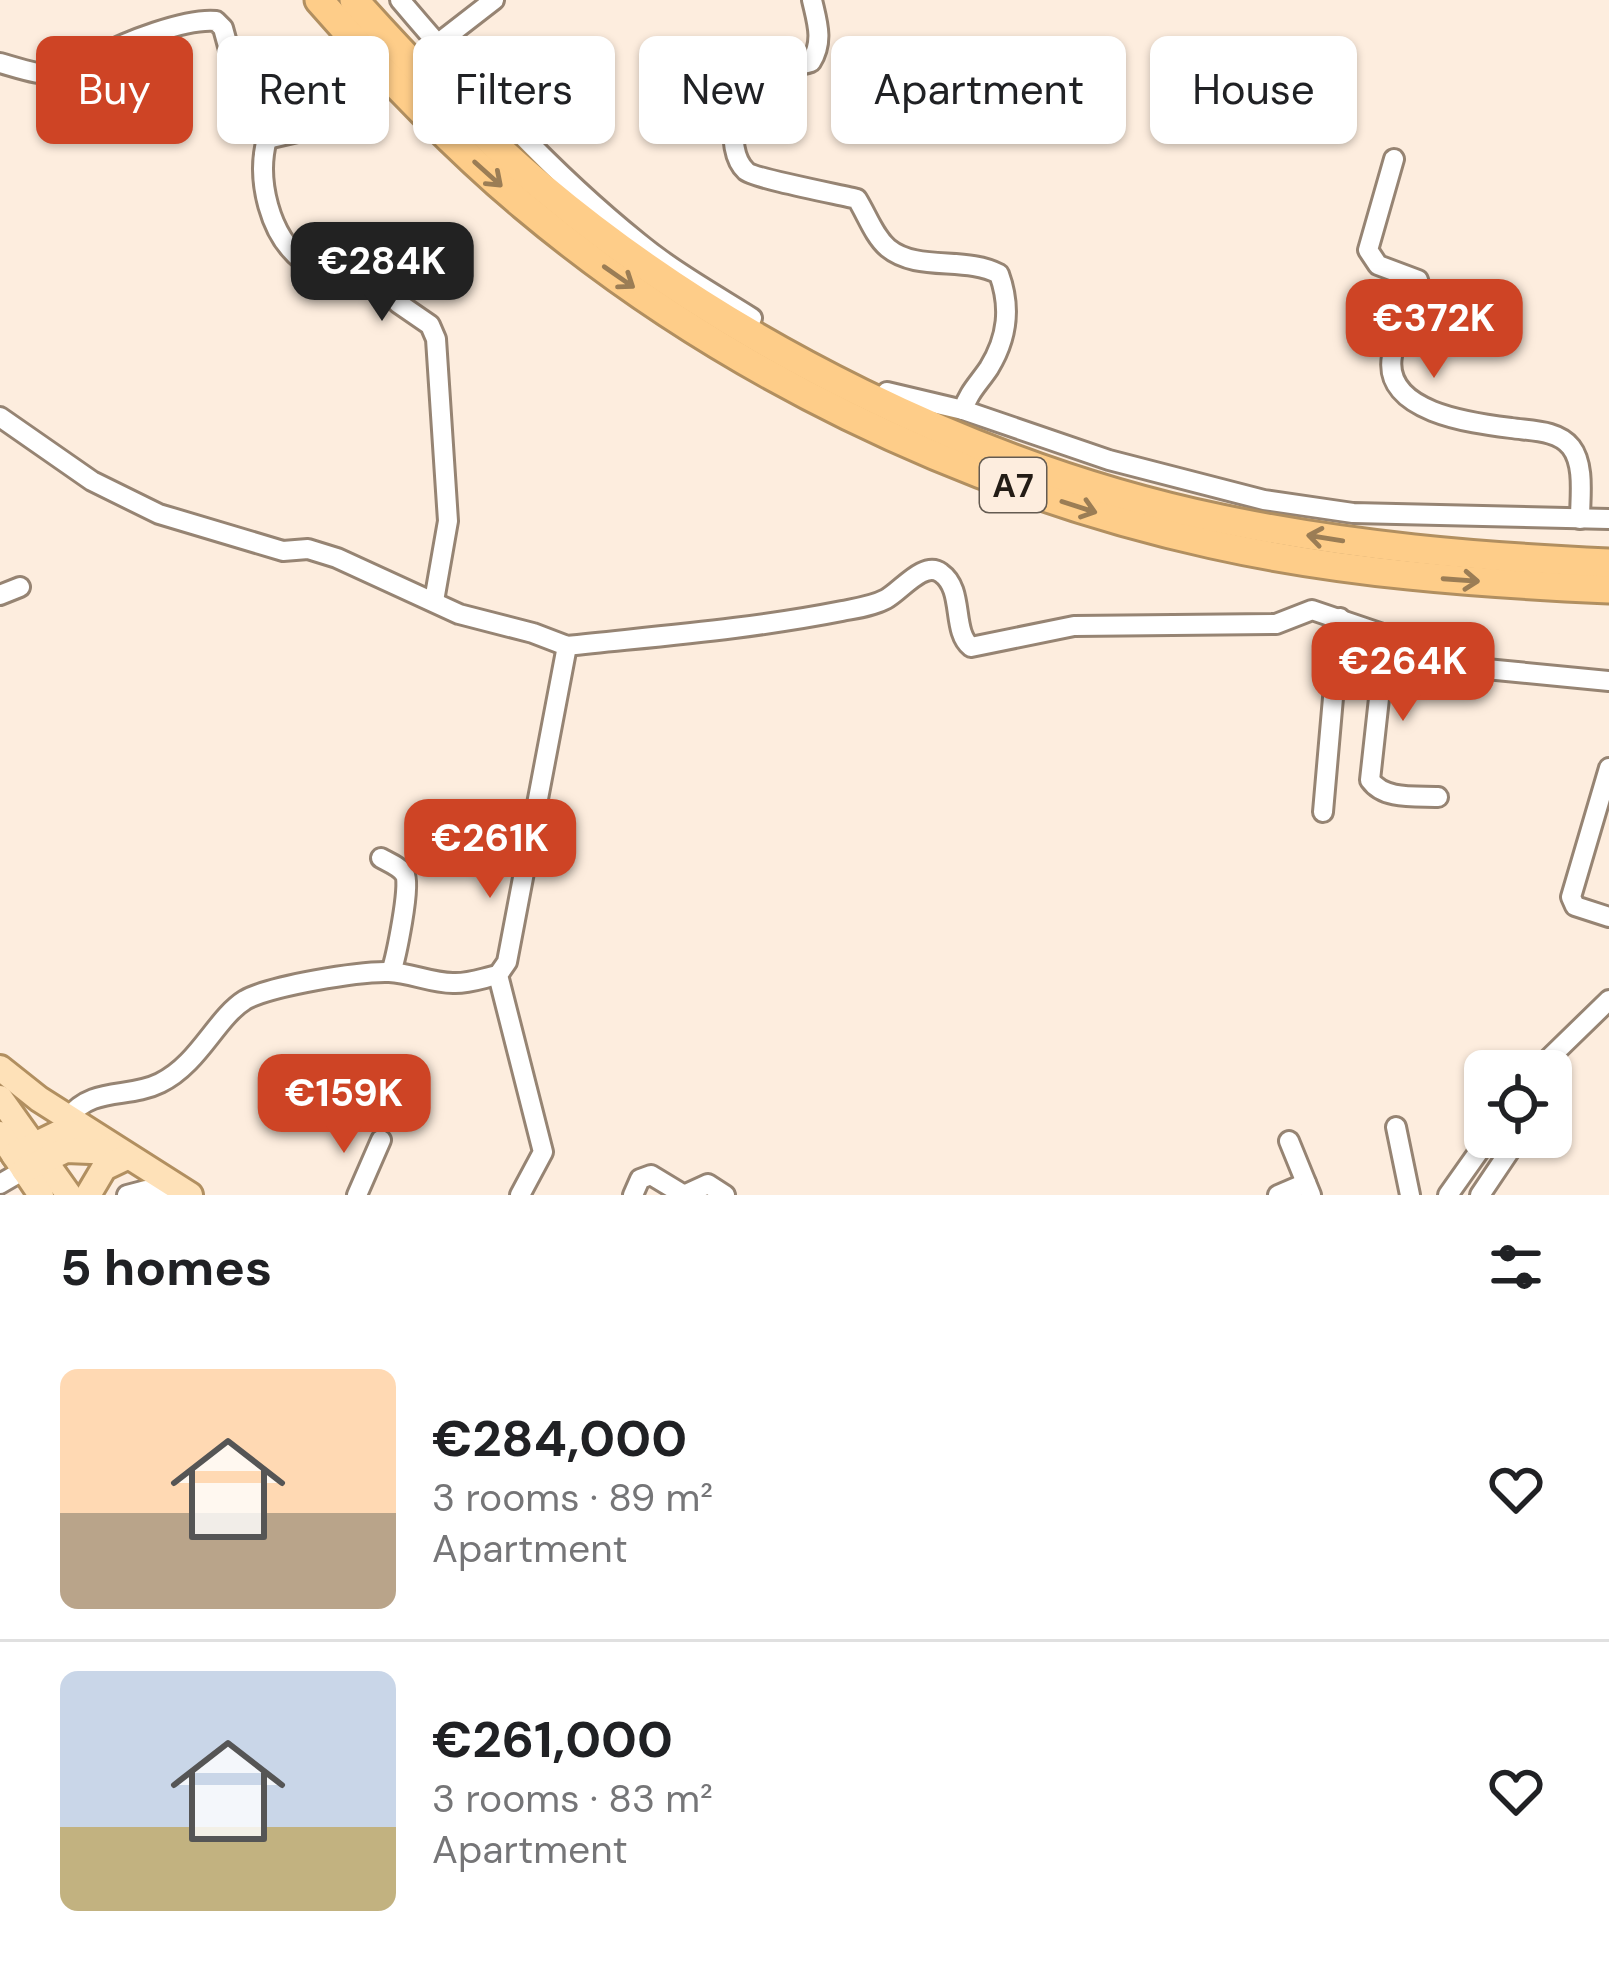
<!DOCTYPE html>
<meta charset="utf-8">
<style>
:root{--surface:#fff;--page:#f2f2f2;--text:#202124;--muted:#757577;--line:#e0e0e0;--accent:#ce4425}
body{margin:0;font-family:"DM Sans",sans-serif;background:var(--page);color:var(--text);height:100vh;display:flex;flex-direction:column;font-size:45px;white-space:nowrap}
*{box-sizing:border-box;margin:0}
p{font-size:39px;color:var(--muted)}
.icon{flex:none;width:66px;height:66px;fill:none;stroke:currentColor;stroke-width:2;stroke-linecap:round;stroke-linejoin:round}
.map{position:relative;height:1195px;overflow:hidden}
.panel{display:flex;flex-direction:column;background:var(--surface);flex:1}
.panel>*{flex:none}
.banner{position:absolute;left:36px;top:36px;width:1539px;height:108px;display:flex;gap:24px}
.tools{position:absolute;left:1464px;top:1050px;display:grid;gap:24px}
.tools a{display:grid;place-items:center;width:108px;height:108px;border-radius:18px;background:var(--surface);box-shadow:0 3px 9px #0004;font-size:60px}
.price{position:absolute;translate:-50% -102px;padding:0 27px;border-radius:24px;background:var(--accent);color:#fff;font-size:39px;line-height:78px;filter:drop-shadow(0 3px 6px #0008)}
.price::after{content:'';position:absolute;left:50%;top:72px;width:36px;height:27px;margin-left:-18px;background:inherit;clip-path:polygon(0 0,100% 0,50% 100%)}
.price.active{background:#222;color:#fff}
ul{padding:0;list-style:none}
li{display:flex;align-items:center;gap:36px;height:300px;padding:0 60px}
li+li{border-top:3px solid var(--line)}
li span{display:grid;place-items:center;flex:none;width:336px;height:240px;border-radius:18px;color:#555}
li>.icon{margin-inline-start:auto}
span .icon{width:144px;height:144px;fill:#fffc;stroke-width:1}
li b{font-size:51px}
h2{display:flex;justify-content:space-between;align-items:center;height:144px;padding:0 60px;font-size:51px}
.tag{padding:0 42px;border-radius:18px;background:var(--surface);box-shadow:0 3px 9px #0004;font-size:42px;line-height:108px}
.tag.active{background:var(--accent);color:#fff}
.map>svg:first-child{display:block}
.lines{fill:none;stroke-linecap:round;stroke-linejoin:round}
.minor-casing{stroke:#968473;stroke-width:24}
.major-casing{stroke:#b18f60;stroke-width:30}
.highway-casing{stroke:#b18f60;stroke-width:33}
.minor{stroke:#fff;stroke-width:18}
.major{stroke:#fee1b8;stroke-width:24}
.highway{stroke:#fecd89;stroke-width:27}
.oneway{stroke:#9b7d55}
.labels{text-anchor:middle;stroke-width:9;stroke-linejoin:round;paint-order:stroke}
.shield{fill:#fdedde;stroke:#645b51;stroke-width:3}
.shield-label{font-size:33px;font-weight:bold;fill:#231c15}
</style>
<div class="map">
<svg width="1609" height="1195" viewBox="0 0 1609 1195">
<rect width="100%" height="100%" fill="#fdedde"/>
<g class="lines">
<defs>
<g id="minor">
<path d="M400 0C472 85 551 172 638 242 673 271 714 294 752 318"/>
<path d="M812 0C817 22 824 41 811 62 796 67 779 66 765 71 735 82 722 149 746 171 753 178 841 195 857 199 867 215 874 236 888 248 917 272 966 256 999 274 1011 307 1008 337 989 368 979 383 968 393 963 410"/>
<path d="M423 55 494 0"/>
<path d="M0 63C21 69 43 77 65 74 79 73 87 64 98 57 124 42 186 18 216 21L223 28 247 116 267 139 306 130 373 92"/>
<path d="M267 139C256 179 269 236 304 262L354 254 398 303 430 325 436 339 448 521 434 601"/>
<path d="M1394 159 1368 250 1378 265 1418 280 1420 287C1411 309 1396 333 1392 356 1382 412 1471 423 1511 428 1531 431 1558 430 1571 447 1585 465 1580 497 1580 519"/>
<path d="M887 392 963 410 1109 460 1264 500 1353 513 1609 519"/>
<path d="M0 417 92 481 159 514 283 551 308 549 337 558 459 614 533 633 567 646C659 636 751 629 842 611 857 608 873 606 886 599 901 591 924 560 941 573 965 590 951 631 971 647L1074 626 1276 624 1312 610 1486 669 1609 681"/>
<path d="M0 595 20 587"/>
<path d="M1386 635 1370 780C1384 800 1415 796 1438 797"/>
<path d="M1609 768 1571 897 1575 906 1609 917"/>
<path d="M1323 812 1340 618"/>
<path d="M381 858C388 862 401 867 405 875 411 884 396 958 391 972"/>
<path d="M1536 1071 1609 1000"/>
<path d="M68 1118C92 1086 128 1099 160 1083 199 1064 216 1018 245 1000 270 986 359 971 389 972 411 973 431 983 453 983 468 984 483 978 498 975"/>
<path d="M1396 1127 1410 1195"/>
<path d="M1289 1141 1311 1195"/>
<path d="M0 1184 24 1170"/>
<path d="M127 1195 146 1190 181 1191"/>
<path d="M357 1195 381 1140"/>
<path d="M520 1195 543 1152 498 975 507 962 567 646"/>
<path d="M633 1195 640 1179 651 1175 684 1195 708 1184 725 1195"/>
<path d="M1278 1195 1306 1183"/>
<path d="M1448 1195 1489 1137"/>
<path d="M1480 1195 1519 1137"/>
</g>
<g id="major">
<path d="M0 1068 39 1099 190 1195"/>
<path d="M0 1098 69 1195"/>
<path d="M0 1134 41 1195"/>
<path d="M14 1155 57 1134 90 1133"/>
<path d="M24 1170 66 1150 115 1152"/>
<path d="M88 1195 104 1168 127 1157"/>
</g>
<g id="highway">
<path d="M319 0C383 73 449 143 524 206 719 370 964 489 1212 544 1342 573 1476 583 1609 589"/>
<path d="M354 0C413 66 474 129 541 186 729 344 981 469 1221 519 1349 546 1478 557 1609 563"/>
</g>
</defs>
<!-- minor casing -->
<use href="#minor" class="minor-casing"/>
<!-- major casing -->
<use href="#major" class="major-casing"/>
<!-- highway casing -->
<use href="#highway" class="highway-casing"/>
<!-- minor -->
<use href="#minor" class="minor"/>
<!-- major -->
<use href="#major" class="major"/>
<!-- highway -->
<use href="#highway" class="highway"/>
</g>
<!-- one-way arrows -->
<defs><path id="oneway-shaft" d="M-6 0H5M1.5-3L5.5 0L1.5 3" fill="none" stroke-width="1.6" stroke-linecap="round" stroke-linejoin="round" transform="scale(3)"/></defs>
<g class="oneway">
<use href="#oneway-shaft" transform="translate(488 174) rotate(42)"/>
<use href="#oneway-shaft" transform="translate(619 277) rotate(35)"/>
<use href="#oneway-shaft" transform="translate(1079 507) rotate(18)"/>
<use href="#oneway-shaft" transform="translate(1325 538) rotate(-171)"/>
<use href="#oneway-shaft" transform="translate(1461 580) rotate(4)"/>
</g>
<g class="labels">
<!-- shield labels -->
<rect class="shield" x="980" y="458" width="66" height="54" rx="9"/>
<g class="shield-label">
<text x="1013" y="497">Α7</text>
</g>
</g>
</svg>
<div class="tools">
<a><svg class="icon" aria-label="locate" viewBox="0 0 24 24"><circle cx="12" cy="12" r="6"/><path d="M12 2v4M12 18v4M2 12h4M18 12h4"/></svg></a>
</div>
<b class="price active" style="left:382px;top:324px">€284K</b>
<b class="price" style="left:1434px;top:381px">€372K</b>
<b class="price" style="left:1403px;top:724px">€264K</b>
<b class="price" style="left:490px;top:901px">€261K</b>
<b class="price" style="left:344px;top:1156px">€159K</b>
<div class="banner">
<a class="tag active">Buy</a>
<a class="tag">Rent</a>
<a class="tag">Filters</a>
<a class="tag">New</a>
<a class="tag">Apartment</a>
<a class="tag">House</a>
</div>
</div>
<section class="panel">
<h2>5 homes<svg class="icon" aria-label="filters" viewBox="0 0 24 24"><path d="M4 7h16M4 17h16"/><circle cx="9" cy="7" r="2"/><circle cx="15" cy="17" r="2"/></svg></h2>
<ul>
<li><span style="background:linear-gradient(#ffd9b3 60%,#b9a48a 0)"><svg class="icon" aria-label="home" viewBox="0 0 24 24"><path d="M3 11l9-7 9 7M6 9v11h12V9"/></svg></span><div><b>€284,000</b><p>3 rooms · 89 m²</p><p>Apartment</p></div><svg class="icon" aria-label="heart" viewBox="0 0 24 24"><path d="M12 20l-8-8c-3-5 5-10 8-4 3-6 11-1 8 4z"/></svg></li>
<li><span style="background:linear-gradient(#c9d6e8 65%,#c2b280 0)"><svg class="icon" aria-label="home" viewBox="0 0 24 24"><path d="M3 11l9-7 9 7M6 9v11h12V9"/></svg></span><div><b>€261,000</b><p>3 rooms · 83 m²</p><p>Apartment</p></div><svg class="icon" aria-label="heart" viewBox="0 0 24 24"><path d="M12 20l-8-8c-3-5 5-10 8-4 3-6 11-1 8 4z"/></svg></li>
</ul>
</section>
